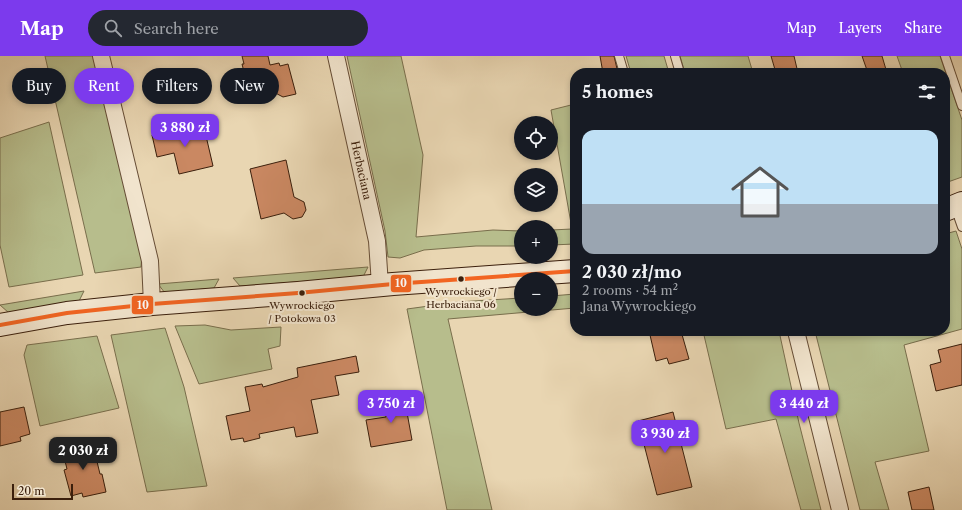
<!DOCTYPE html>
<meta charset="utf-8">
<style>
:root{--surface:#171b24;--page:#242831;--text:#f1f3f6;--muted:#9ea1a6;--accent:#7c3aed}
body{margin:0;font-family:"Libre Caslon Text",serif;background:var(--page);color:var(--text);height:100vh;display:flex;flex-direction:column;font-size:15px;white-space:nowrap}
*{box-sizing:border-box;margin:0}
p{font-size:13px;color:var(--muted)}
.icon{flex:none;width:22px;height:22px;fill:none;stroke:currentColor;stroke-width:2;stroke-linecap:round;stroke-linejoin:round}
.map{position:relative;flex:1;overflow:hidden}
.side{position:absolute;left:570px;top:12px;width:380px;height:268px;display:flex;flex-direction:column;background:var(--surface);border-radius:16px;box-shadow:0 2px 6px #0003}
.side>*{flex:none}
.banner{position:absolute;left:12px;top:12px;width:380px;height:36px;display:flex;gap:8px}
.fabs{position:absolute;left:514px;top:60px;display:grid;gap:8px}
.fabs a{display:grid;place-items:center;width:44px;height:44px;border-radius:50%;background:var(--surface);box-shadow:0 2px 6px #0003;font-size:20px}
.scale{position:absolute;left:12px;bottom:10px;width:61px;box-sizing:border-box;padding-left:4px;border:2px solid #3b1f0c;border-top:0;font-size:11px;line-height:14px;white-space:nowrap;color:#3b1f0c;-webkit-text-stroke:3px #f1e4cd;paint-order:stroke}
.price{position:absolute;translate:-50% -34px;padding:0 9px;border-radius:8px;background:var(--accent);color:#fff;font-size:13px;line-height:26px;filter:drop-shadow(0 1px 2px #0008)}
.price::after{content:'';position:absolute;left:50%;top:24px;width:12px;height:9px;margin-left:-6px;background:inherit;clip-path:polygon(0 0,100% 0,50% 100%)}
.price.active{background:#222;color:#fff}
ul{padding:0;list-style:none}
li{display:grid;align-content:center;gap:8px;height:212px;padding:0 12px}
li span{display:grid;place-items:center;height:124px;border-radius:12px;color:#555}
li>.icon{margin-inline-start:auto}
span .icon{width:72px;height:72px;fill:#fffc;stroke-width:1}
li b{font-size:17px}
h2{display:flex;justify-content:space-between;align-items:center;height:48px;padding:0 12px;font-size:17px}
.chip{padding:0 14px;border-radius:18px;background:var(--surface);box-shadow:0 2px 6px #0003;font-size:14px;line-height:36px}
.chip.active{background:var(--accent);color:#fff}
header{display:flex;align-items:center;gap:24px;box-sizing:border-box;height:56px;padding:0 20px;background:var(--accent);color:#fff}
header strong{font-size:19px}
nav{display:flex;gap:22px;margin-inline-start:auto;font-size:14px}
.search{width:280px;height:36px;background:var(--page);display:flex;align-items:center;gap:10px;box-sizing:border-box;padding:0 14px;border-radius:22px;color:var(--muted);font-size:15px}
.map>svg:first-child{display:block}
.green{fill:#b7bd8c;stroke:#796e4c}
.building{fill:#ca8862;stroke:#3b1f0c}
.lines{fill:none;stroke-linecap:round;stroke-linejoin:round}
.lane-casing{stroke:#664d36;stroke-width:10}
.street-casing{stroke:#664d36;stroke-width:18}
.secondary-casing{stroke:#3b1f0c;stroke-width:24}
.lane{stroke:#f1e4cd;stroke-width:8}
.street{stroke:#f1e4cd;stroke-width:16}
.secondary{stroke:#f1e4cd;stroke-width:22}
.bus-1-casing{stroke:#f1e4cd;stroke-width:7}
.bus-1{stroke:#f26522;stroke-width:4}
.bus-dot{fill:#3b1f0c;stroke:#f1e4cd;stroke-width:1.5}
.labels{text-anchor:middle;stroke-width:4;stroke-linejoin:round;paint-order:stroke}
.bus-label{font-size:10px;fill:#3b1f0c;stroke:#f1e4cd}
.street-label{font-size:11px;fill:#3b1f0c;stroke:#f1e4cd}
.line-badge{stroke:#f1e4cd;stroke-width:1.5}
.badge-label{font-size:11px;text-anchor:middle;font-weight:bold;fill:#fff}
</style>
<header>
<strong>Map</strong>
<div class="search"><svg class="icon" aria-label="search" viewBox="0 0 24 24"><circle cx="10" cy="10" r="6"/><path d="M15 15l6 6"/></svg>Search here</div>
<nav><a>Map</a><a>Layers</a><a>Share</a></nav>
</header>
<div class="map">
<svg width="962" height="454" viewBox="0 0 962 454">
<rect width="100%" height="100%" fill="#e9d6b2"/>
<filter id="stains"><feTurbulence type="fractalNoise" baseFrequency=".005" numOctaves="4"/><feColorMatrix values="0 0 0 0 .2 0 0 0 0 .09 0 0 0 0 .02 0 0 0 .5 -.17"/></filter>
<radialGradient id="worn" r=".72"><stop offset=".6" stop-color="#630" stop-opacity="0"/><stop offset="1" stop-color="#630" stop-opacity=".3"/></radialGradient>
<!-- green -->
<g class="green">
<path d="M45 0H95L142 198 141 211 95 217Z"/>
<path d="M347 0H401L423 99 416 181 493 174 521 175V190H476L424 194 400 202 388 201 385 175Z"/>
<path d="M626 0H664L669 17H631Z"/>
<path d="M680 0H748L753 17H685Z"/>
<path d="M897 0H940L962 64V121L945 127V17H903Z"/>
<path d="M575 48V188L551 189V174L572 173 551 54Z"/>
<path d="M49 66 83 219 9 231 0 189V82Z"/>
<path d="M956 175 962 193V273L904 289 929 395 875 406 889 454H860L815 275H945V178Z"/>
<path d="M368 211 363 221 240 230 233 222Z"/>
<path d="M219 223 214 232 165 237 158 228Z"/>
<path d="M84 235 79 245 9 257 0 249Z"/>
<path d="M575 238V252L448 263 492 454H447L407 253 458 246 521 242V253H551V240Z"/>
<path d="M205 269 231 274 281 271 280 290 268 293 272 313 199 328 175 270Z"/>
<path d="M165 272 184 331 207 430 147 436 111 279Z"/>
<path d="M703 275H779L799 367 821 454H801L776 363 726 373Z"/>
<path d="M97 280 119 352 40 370 24 299 27 289Z"/>
</g>
<!-- building -->
<g class="building">
<path d="M242 0H268L270 9 279 7 280 10 288 8 296 38 283 41 266 32 261 38 241 43 235 18 244 16 242 8H244Z"/>
<path d="M600 0H614L618 17H603Z"/>
<path d="M771 0H794L798 17H776Z"/>
<path d="M862 0H882L887 17H868Z"/>
<path d="M203 67 213 110 179 118 174 97 157 101 152 79Z"/>
<path d="M286 104 294 141 304 146 306 154 302 161 293 163 284 157 261 163 250 113Z"/>
<path d="M654 275H681L689 303 669 308 667 302 656 305 650 279 655 278Z"/>
<path d="M962 288V329L936 335 930 309 941 306 938 294Z"/>
<path d="M356 300 359 316 335 320 339 339 311 344 318 377 296 381 294 371 259 378 260 382 244 386 243 382 231 384 226 360 250 355 245 331 262 328 263 331 298 321 297 312Z"/>
<path d="M404 340 412 384 371 391 366 364 386 361 384 344Z"/>
<path d="M24 351 30 378 20 381 21 385 0 390V356Z"/>
<path d="M673 356 692 431 657 439 638 365Z"/>
<path d="M92 385 100 418H102L106 436 83 441 82 437 71 440 64 414 67 413 62 393Z"/>
<path d="M929 431 934 454H912L908 436Z"/>
</g>
<g class="lines">
<defs>
<g id="lane">
<path d="M619 0 624 17"/>
<path d="M675 0 680 17"/>
<path d="M945 0 962 50"/>
<path d="M955 151 962 171"/>
</g>
<g id="street">
<path d="M101 0 150 205 152 248"/>
<path id="s1" d="M336 0 377 185 380 229"/>
<path d="M796 275 840 454"/>
</g>
<g id="secondary">
<path d="M945 154 962 147"/>
<path d="M0 269 67 257 152 248 298 237 393 228 575 215"/>
</g>
</defs>
<!-- lane casing -->
<use href="#lane" class="lane-casing"/>
<!-- street casing -->
<use href="#street" class="street-casing"/>
<!-- secondary casing -->
<use href="#secondary" class="secondary-casing"/>
<!-- lane -->
<use href="#lane" class="lane"/>
<!-- street -->
<use href="#street" class="street"/>
<!-- secondary -->
<use href="#secondary" class="secondary"/>
<defs>
<path id="bus-1" d="M0 269 67 257 152 248 298 237 393 228 575 215"/>
</defs>
<!-- bus-1 casing -->
<use href="#bus-1" class="bus-1-casing"/>
<!-- bus-1 -->
<use href="#bus-1" class="bus-1"/>
</g>
<!-- markers -->
<g class="bus-dot">
<circle cx="461" cy="223" r="3.5"/>
<circle cx="302" cy="237" r="3.5"/>
</g>
<g class="labels">
<!-- bus labels -->
<g class="bus-label">
<text x="461" y="239">Wywrockiego /<tspan x="461" dy="13">Herbaciana 06</tspan></text>
<text x="302" y="253">Wywrockiego<tspan x="302" dy="13">/ Potokowa 03</tspan></text>
</g>
<!-- street labels -->
<g class="street-label">
<text dy="4" stroke="none"><textPath href="#s1" startOffset="117">Herbaciana</textPath></text>
</g>
</g>
<g class="line-badge">
<rect x="390" y="218" width="22" height="19" rx="4" fill="#f26522"/>
<rect x="131" y="239" width="23" height="20" rx="4" fill="#f26522"/>
</g>
<g class="badge-label">
<text x="401" y="231">10</text>
<text x="143" y="253">10</text>
</g>
<rect width="100%" height="100%" filter="url(#stains)"/>
<rect width="100%" height="100%" fill="url(#worn)"/>
</svg>
<div class="fabs">
<a><svg class="icon" aria-label="locate" viewBox="0 0 24 24"><circle cx="12" cy="12" r="6"/><path d="M12 2v4M12 18v4M2 12h4M18 12h4"/></svg></a>
<a><svg class="icon" aria-label="layers" viewBox="0 0 24 24"><path d="M12 4l9 5-9 5-9-5zM3 14l9 5 9-5"/></svg></a>
<a>+</a>
<a>−</a>
</div>
<div class="scale">20 m</div>
<b class="price" style="left:185px;top:92px">3 880 zł</b>
<b class="price" style="left:391px;top:368px">3 750 zł</b>
<b class="price" style="left:804px;top:368px">3 440 zł</b>
<b class="price" style="left:665px;top:398px">3 930 zł</b>
<b class="price active" style="left:83px;top:415px">2 030 zł</b>
<div class="banner">
<a class="chip">Buy</a>
<a class="chip active">Rent</a>
<a class="chip">Filters</a>
<a class="chip">New</a>
</div>
<section class="side">
<h2>5 homes<svg class="icon" aria-label="filters" viewBox="0 0 24 24"><path d="M4 7h16M4 17h16"/><circle cx="9" cy="7" r="2"/><circle cx="15" cy="17" r="2"/></svg></h2>
<ul>
<li><span style="background:linear-gradient(#bfe0f5 60%,#9aa5b1 0)"><svg class="icon" aria-label="home" viewBox="0 0 24 24"><path d="M3 11l9-7 9 7M6 9v11h12V9"/></svg></span><div><b>2 030 zł/mo</b><p>2 rooms · 54 m²</p><p>Jana Wywrockiego</p></div></li>
</ul>
</section>
</div>
